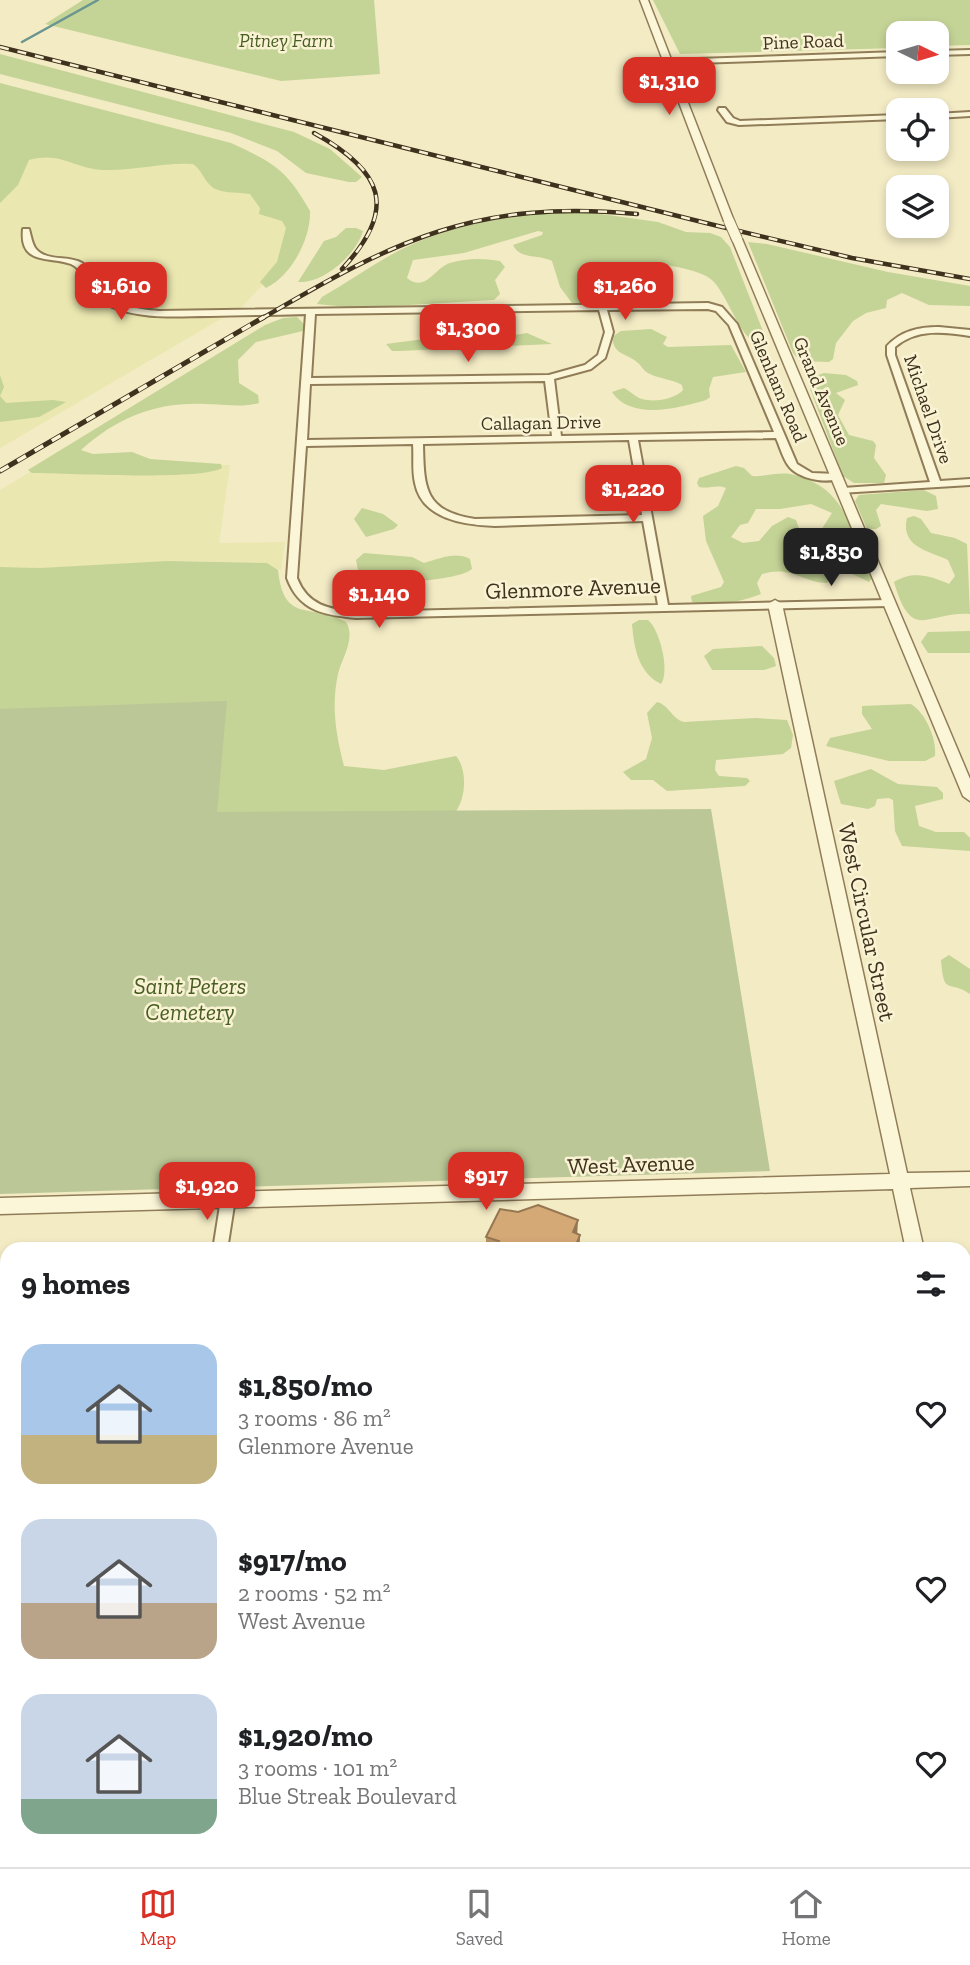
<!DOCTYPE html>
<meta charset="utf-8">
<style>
:root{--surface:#fff;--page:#f6f6f6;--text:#202124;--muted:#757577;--line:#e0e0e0;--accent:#d93025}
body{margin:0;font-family:"Zilla Slab",serif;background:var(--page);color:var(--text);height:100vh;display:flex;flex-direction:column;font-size:26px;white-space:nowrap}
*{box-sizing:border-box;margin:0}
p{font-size:23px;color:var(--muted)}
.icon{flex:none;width:38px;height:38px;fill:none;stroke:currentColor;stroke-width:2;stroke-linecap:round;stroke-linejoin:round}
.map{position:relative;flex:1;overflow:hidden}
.panel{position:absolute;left:0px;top:1242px;width:971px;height:625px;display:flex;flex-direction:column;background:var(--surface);border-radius:21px 21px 0 0;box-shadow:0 4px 10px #0003}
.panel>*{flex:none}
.needle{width:46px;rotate:95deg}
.tools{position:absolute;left:886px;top:21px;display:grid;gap:14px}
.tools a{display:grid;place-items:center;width:63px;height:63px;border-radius:14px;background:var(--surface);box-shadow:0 4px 10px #0003;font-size:35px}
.price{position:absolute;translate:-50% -60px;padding:0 16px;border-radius:14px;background:var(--accent);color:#fff;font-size:23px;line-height:46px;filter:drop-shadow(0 2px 4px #0008)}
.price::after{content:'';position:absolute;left:50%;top:42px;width:21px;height:16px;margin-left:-10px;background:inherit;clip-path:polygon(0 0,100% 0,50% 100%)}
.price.on{background:#222;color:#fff}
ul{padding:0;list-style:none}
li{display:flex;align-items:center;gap:21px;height:175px;padding:0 21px}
li span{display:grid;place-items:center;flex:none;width:196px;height:140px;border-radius:21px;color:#555}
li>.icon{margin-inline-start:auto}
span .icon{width:84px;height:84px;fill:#fffc;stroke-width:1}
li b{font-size:30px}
h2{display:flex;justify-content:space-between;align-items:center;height:84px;padding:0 21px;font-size:30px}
.menu{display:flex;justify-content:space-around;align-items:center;height:98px;border-top:2px solid var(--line);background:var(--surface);font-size:19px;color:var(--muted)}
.menu a{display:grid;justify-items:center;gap:4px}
.menu .on{color:var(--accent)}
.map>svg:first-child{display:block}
.farmland{fill:#eae7b0}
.green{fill:#c4d396;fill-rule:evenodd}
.cemetery{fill:#bbc796}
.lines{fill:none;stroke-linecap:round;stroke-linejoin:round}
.stream{stroke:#6b9590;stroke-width:2.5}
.minor-casing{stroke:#907d58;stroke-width:4}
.tertiary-casing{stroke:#907d58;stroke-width:3}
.minor{fill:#fcf6d8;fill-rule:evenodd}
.tertiary{fill:#fcf6d8;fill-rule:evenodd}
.rail-far1-casing{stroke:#3e311d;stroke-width:4.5}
.rail-casing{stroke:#3e311d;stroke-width:5}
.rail-far1{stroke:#f9f3d4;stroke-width:2.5;stroke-dasharray:9;stroke-linecap:butt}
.rail{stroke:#f9f3d4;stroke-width:3.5;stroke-dasharray:10;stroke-linecap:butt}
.tertiary-bridge-casing{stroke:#907d58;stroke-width:12;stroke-linecap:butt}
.tertiary-bridge{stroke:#fcf6d8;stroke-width:10}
.wall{fill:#b79165}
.shaded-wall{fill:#957653}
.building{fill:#d5a976;stroke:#957653;stroke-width:2}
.labels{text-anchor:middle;stroke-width:5;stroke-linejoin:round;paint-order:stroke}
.far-park-label{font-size:19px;font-style:italic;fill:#475d22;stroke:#f9f3d4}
.far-street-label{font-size:19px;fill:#3e311d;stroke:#f9f3d4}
.street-label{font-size:23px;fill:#3e311d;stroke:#f9f3d4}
.park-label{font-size:23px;font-style:italic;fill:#475d22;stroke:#f9f3d4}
</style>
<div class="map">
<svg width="970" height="1867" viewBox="0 0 970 1867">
<rect width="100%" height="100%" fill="#f3ebc4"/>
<!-- farmland -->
<g class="farmland">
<path d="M0 119 217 151 295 203 285 260 243 306 0 448Z"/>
<path d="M230 465 219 543 285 542 281 571 267 563 184 561 40 568 0 567V490L37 468Z"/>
</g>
<!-- green -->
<g class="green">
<path d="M83 0H374L380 74 281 81 45 24Z"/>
<path d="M653 0H970V45L936 46V33H898V48L680 54Z"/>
<path d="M0 54 294 132 330 149 362 177 356 182H349L306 173 277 151 231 133 0 74Z"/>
<path d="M0 83 231 143C274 163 286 169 310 211 311 239 291 276 266 288L260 282 277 262 286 228 282 221 259 214 260 208 250 194C239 192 219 194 211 186 203 179 202 170 193 164 163 162 134 171 104 170 74 169 61 151 29 160L18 185 0 203Z"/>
<path d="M587 212 658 222 686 232 710 233 721 237 730 247 768 344 765 347C742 346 729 297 713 281 696 263 614 258 591 265L582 270 579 277 597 290 601 301 592 305 572 303 560 287 552 261C539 254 520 260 513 245L542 235 543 232 538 231 464 253 413 260 407 278C426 293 434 268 450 263 467 258 482 258 500 261L505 267 495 280 500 294 494 300 357 308 317 304 322 297C348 282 373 264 400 250 457 222 524 212 587 212Z"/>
<path d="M346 228H356L363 231C356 255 323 284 298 282L324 241 336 237Z"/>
<path d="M748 242 767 244 888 272 970 286V306L929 305 902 293 887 300 886 308 866 313 853 321 836 343 833 359 829 362 800 361 793 353Z"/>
<path d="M297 317 304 324 303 331 256 342 238 360 239 383 258 395 259 403C242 408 223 404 205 404 156 402 118 417 81 450L93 454 132 452 150 459 221 464 222 468C200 481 67 473 32 473L28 470 265 325 283 318Z"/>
<path d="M651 329 667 337 663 344 668 347 731 345 746 372 713 377 709 389 710 397 706 400C679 408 631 421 612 392L624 388C630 391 633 395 639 398 651 403 674 400 683 390L682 385C672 379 660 379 650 374 644 372 642 366 638 363 626 352 614 356 612 337L621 331Z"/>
<path d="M470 333 489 335 502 332 515 335 527 333 552 344 399 351H392L386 344Z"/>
<path d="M824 373 846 375 857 381 858 385 836 393 845 400 838 415 849 435 873 441 876 445 874 458 886 475 884 483H854L843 476 810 389 812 377Z"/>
<path d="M0 375 4 387 0 396 6 403 53 400 66 402 39 417 0 422Z"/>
<path d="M736 466 744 468 752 476C765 477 777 472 790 474 850 487 848 532 873 577L869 582 840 568 833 569 827 583C801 582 792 565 762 574L757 583 761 594C741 602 713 607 692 602L691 596 721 587 724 582 706 541 703 516 718 506 726 488C717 484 709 489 699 487L697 483 699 478ZM811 504 832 513 816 538 810 541 803 539 796 520 788 517 772 526 759 541 743 543 731 537 740 525 748 523 756 509H780Z"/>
<path d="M924 490 936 496 938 509 927 511 881 504 876 510 881 526 876 529H867L855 501 859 495Z"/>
<path d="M362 508 383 514 398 525 394 529 366 537 354 519Z"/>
<path d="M914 516 921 519 931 533 955 538 967 544 970 614C927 611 912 644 894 582 913 570 931 576 949 584L955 576 948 560C929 551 900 547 907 518Z"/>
<path d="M364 553 412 557 424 563C440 559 455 551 470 559L472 569C459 581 370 588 359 575L356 560Z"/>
<path d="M168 561 267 563 278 570C284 625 310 602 346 622 356 638 342 658 338 674 331 707 336 734 344 766L384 770 456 756C468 770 466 800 454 814L255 828 0 723V567L40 568Z"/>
<path d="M639 620H648C660 630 670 671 661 684 638 673 634 647 632 624Z"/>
<path d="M970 631V653H928L921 642 928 632Z"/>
<path d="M762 646 774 658 776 666 764 670H712L704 656 713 649Z"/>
<path d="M657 702C669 705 672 719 684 722L755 718 787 720 793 735 791 748 783 754 716 760 715 770 719 776 747 778 750 781 745 786 667 791 653 780H631L623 772 646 759 652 738 647 713Z"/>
<path d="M911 704C926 713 937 740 935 756L925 761H889L826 746 830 738 872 729 862 714V706Z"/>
<path d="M871 769 898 784 937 787 943 793V799L915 806 919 826 936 832H964L970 838V851L902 846 895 831 893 800 889 798 877 799 875 806 868 809 841 804 834 781Z"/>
<path d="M949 955 970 969V994C948 979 944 997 941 960Z"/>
<rect x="0" y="1261" width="7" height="186"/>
</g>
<!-- cemetery -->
<path class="cemetery" d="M227 701 217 812 711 809 770 1171 0 1194V709Z"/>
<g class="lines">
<!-- stream -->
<path class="stream" d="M22 42 98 0"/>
<defs>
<g id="minor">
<path d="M970 50V54L936 55V51Z"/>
<path d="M898 52V56L667 64 663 62 667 60Z"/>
<path d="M719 108H725L733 118 740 121 898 115V119L739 125 727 122 718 110Z"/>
<path d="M970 112V116L936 118V114Z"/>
<path d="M23 229H29C31 236 32 244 36 249 47 262 69 255 82 263 91 269 90 278 95 286 108 306 138 309 159 311L708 303 722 307 737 324 797 464 812 473 837 474 842 477C829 485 797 479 788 465 783 458 780 447 776 438L638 440 668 605 888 600 893 603 888 606 356 618C324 615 299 611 287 578L306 314C274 315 242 315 210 316 177 316 141 320 110 306 100 301 91 294 86 285 81 276 82 269 71 264 50 256 19 266 23 229ZM708 309 716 311 729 325 774 432 561 436 554 379 591 369 605 358 613 332 607 310ZM599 310 605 332 598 355 585 365 549 375 311 378 315 314ZM545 381 552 436 307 440 310 384ZM629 440 642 515 475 519C424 511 424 488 423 444ZM413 444C414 457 412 470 415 483 422 519 464 525 495 526L643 521 658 605 356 612C329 609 308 606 297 578L306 446Z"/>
<path d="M939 327 970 330V336C944 332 917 328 895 347V355L940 481 970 479V485L840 493V489L843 488 930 482 887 355V346C901 331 918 327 939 327Z"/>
<path d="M228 1193 233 1195 235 1199 227 1250H213L221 1199 223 1195Z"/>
<path d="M964 1716 970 1717V1733L964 1732Z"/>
</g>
<g id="tertiary">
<path d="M640 0H648L734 221 733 223 724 221Z"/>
<path d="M737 236 742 239 970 779V801L963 796 732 239Z"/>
<path d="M775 600 782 604 907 1173 970 1172V1186L910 1188 924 1250H906L893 1189 0 1214V1198L890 1174 768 604Z"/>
<path d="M964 1460 970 1462V1506L964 1504Z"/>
</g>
</defs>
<!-- minor casing -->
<use href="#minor" class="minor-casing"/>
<!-- tertiary casing -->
<use href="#tertiary" class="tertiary-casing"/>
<!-- minor -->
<use href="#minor" class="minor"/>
<!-- tertiary -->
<use href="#tertiary" class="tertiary"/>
<defs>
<g id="rail-far1">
<path d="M0 47 714 225 852 258 970 279"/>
<path d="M314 133C383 171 399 208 342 269"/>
<path d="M261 319C395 240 477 199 637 214"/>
</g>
<path id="rail" d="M0 471 264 317"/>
</defs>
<!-- rail-far1 casing -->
<use href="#rail-far1" class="rail-far1-casing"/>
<!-- rail casing -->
<use href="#rail" class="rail-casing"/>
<!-- rail-far1 -->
<use href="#rail-far1" class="rail-far1"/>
<!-- rail -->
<use href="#rail" class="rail"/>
<defs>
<path id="tertiary-bridge" d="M729 221 737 239"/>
</defs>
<!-- tertiary-bridge casing -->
<use href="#tertiary-bridge" class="tertiary-bridge-casing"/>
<!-- tertiary-bridge -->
<use href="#tertiary-bridge" class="tertiary-bridge"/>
</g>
<!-- wall -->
<g class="wall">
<path d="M577 1234 580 1235 579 1250H486V1237Z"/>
<path d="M714 1860H767L745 1861V1867H715Z"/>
<path d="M775 1860H807L808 1867H776Z"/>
</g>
<!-- shaded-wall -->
<g class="shaded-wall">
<path d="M578 1220 577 1238 573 1232Z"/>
<path d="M580 1235 579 1250H574Z"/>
</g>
<!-- building -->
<g class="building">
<path d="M538 1205 578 1220 573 1232 580 1235 574 1250H495L499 1241 486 1237 500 1209 518 1212Z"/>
<path d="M7 1672V1860H102L107 1867H0V1674Z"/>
<path d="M964 1823 969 1842H965L964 1845Z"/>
<path d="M718 1860H745V1867H719Z"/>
<path d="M780 1860H807L808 1867H780Z"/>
</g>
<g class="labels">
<!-- far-park labels -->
<g class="far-park-label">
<text x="286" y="47">Pitney Farm</text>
</g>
<!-- far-street labels -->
<g class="far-street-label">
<text transform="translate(803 41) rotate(-2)" y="7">Pine Road</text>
<text transform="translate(779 386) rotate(67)" y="7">Glenham Road</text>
<text transform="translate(822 391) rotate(67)" y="7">Grand Avenue</text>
<text transform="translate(929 409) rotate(71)" y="7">Michael Drive</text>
<text transform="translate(541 422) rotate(-1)" y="7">Callagan Drive</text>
</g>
<!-- street labels -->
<g class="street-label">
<text transform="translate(573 588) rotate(-2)" y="8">Glenmore Avenue</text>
<text transform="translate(867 922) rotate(78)" y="8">West Circular Street</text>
<text transform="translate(631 1164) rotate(-2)" y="8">West Avenue</text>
</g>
<!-- park labels -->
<g class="park-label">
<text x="190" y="994">Saint Peters<tspan x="190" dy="26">Cemetery</tspan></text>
</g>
</g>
</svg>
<div class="tools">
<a><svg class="needle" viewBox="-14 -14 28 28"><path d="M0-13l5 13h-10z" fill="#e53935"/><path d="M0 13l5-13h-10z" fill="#757577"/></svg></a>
<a><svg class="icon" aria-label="locate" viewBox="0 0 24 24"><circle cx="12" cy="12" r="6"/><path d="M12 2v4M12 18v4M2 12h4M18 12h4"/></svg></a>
<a><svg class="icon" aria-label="layers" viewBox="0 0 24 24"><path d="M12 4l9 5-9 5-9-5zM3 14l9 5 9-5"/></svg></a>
</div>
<b class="price" style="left:669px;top:117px">$1,310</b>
<b class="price" style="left:121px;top:322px">$1,610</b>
<b class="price" style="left:625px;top:322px">$1,260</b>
<b class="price" style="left:468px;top:364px">$1,300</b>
<b class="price" style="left:633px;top:525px">$1,220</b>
<b class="price on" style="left:831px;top:588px">$1,850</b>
<b class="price" style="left:379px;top:630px">$1,140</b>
<b class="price" style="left:486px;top:1212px">$917</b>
<b class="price" style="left:207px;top:1222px">$1,920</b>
<section class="panel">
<h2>9 homes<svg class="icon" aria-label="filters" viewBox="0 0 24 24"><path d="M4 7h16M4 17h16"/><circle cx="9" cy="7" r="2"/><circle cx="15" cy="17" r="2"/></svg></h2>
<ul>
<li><span style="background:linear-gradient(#a9c7e8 65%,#c2b280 0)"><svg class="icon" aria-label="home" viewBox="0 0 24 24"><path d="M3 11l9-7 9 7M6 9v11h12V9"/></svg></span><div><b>$1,850/mo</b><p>3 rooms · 86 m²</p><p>Glenmore Avenue</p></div><svg class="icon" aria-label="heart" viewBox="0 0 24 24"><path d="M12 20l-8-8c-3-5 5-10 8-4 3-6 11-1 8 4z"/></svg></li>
<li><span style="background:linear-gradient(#c9d6e8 60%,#b9a48a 0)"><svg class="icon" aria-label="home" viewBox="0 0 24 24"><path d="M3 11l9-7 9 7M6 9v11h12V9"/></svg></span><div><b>$917/mo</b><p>2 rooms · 52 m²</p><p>West Avenue</p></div><svg class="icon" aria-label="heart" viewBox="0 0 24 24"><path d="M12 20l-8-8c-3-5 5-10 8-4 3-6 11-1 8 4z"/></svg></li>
<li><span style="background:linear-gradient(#c9d6e8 75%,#7fa58c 0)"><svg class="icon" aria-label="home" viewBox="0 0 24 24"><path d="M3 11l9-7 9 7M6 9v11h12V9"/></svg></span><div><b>$1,920/mo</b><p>3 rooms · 101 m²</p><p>Blue Streak Boulevard</p></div><svg class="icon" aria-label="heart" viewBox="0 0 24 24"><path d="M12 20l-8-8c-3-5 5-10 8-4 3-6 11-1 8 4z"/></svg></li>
</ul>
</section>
</div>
<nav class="menu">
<a class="on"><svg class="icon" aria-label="map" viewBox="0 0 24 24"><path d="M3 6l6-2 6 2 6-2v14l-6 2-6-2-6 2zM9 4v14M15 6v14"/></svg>Map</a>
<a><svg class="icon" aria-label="saved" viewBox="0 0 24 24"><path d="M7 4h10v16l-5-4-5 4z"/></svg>Saved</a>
<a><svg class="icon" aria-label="home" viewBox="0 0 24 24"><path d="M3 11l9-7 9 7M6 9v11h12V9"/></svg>Home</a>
</nav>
